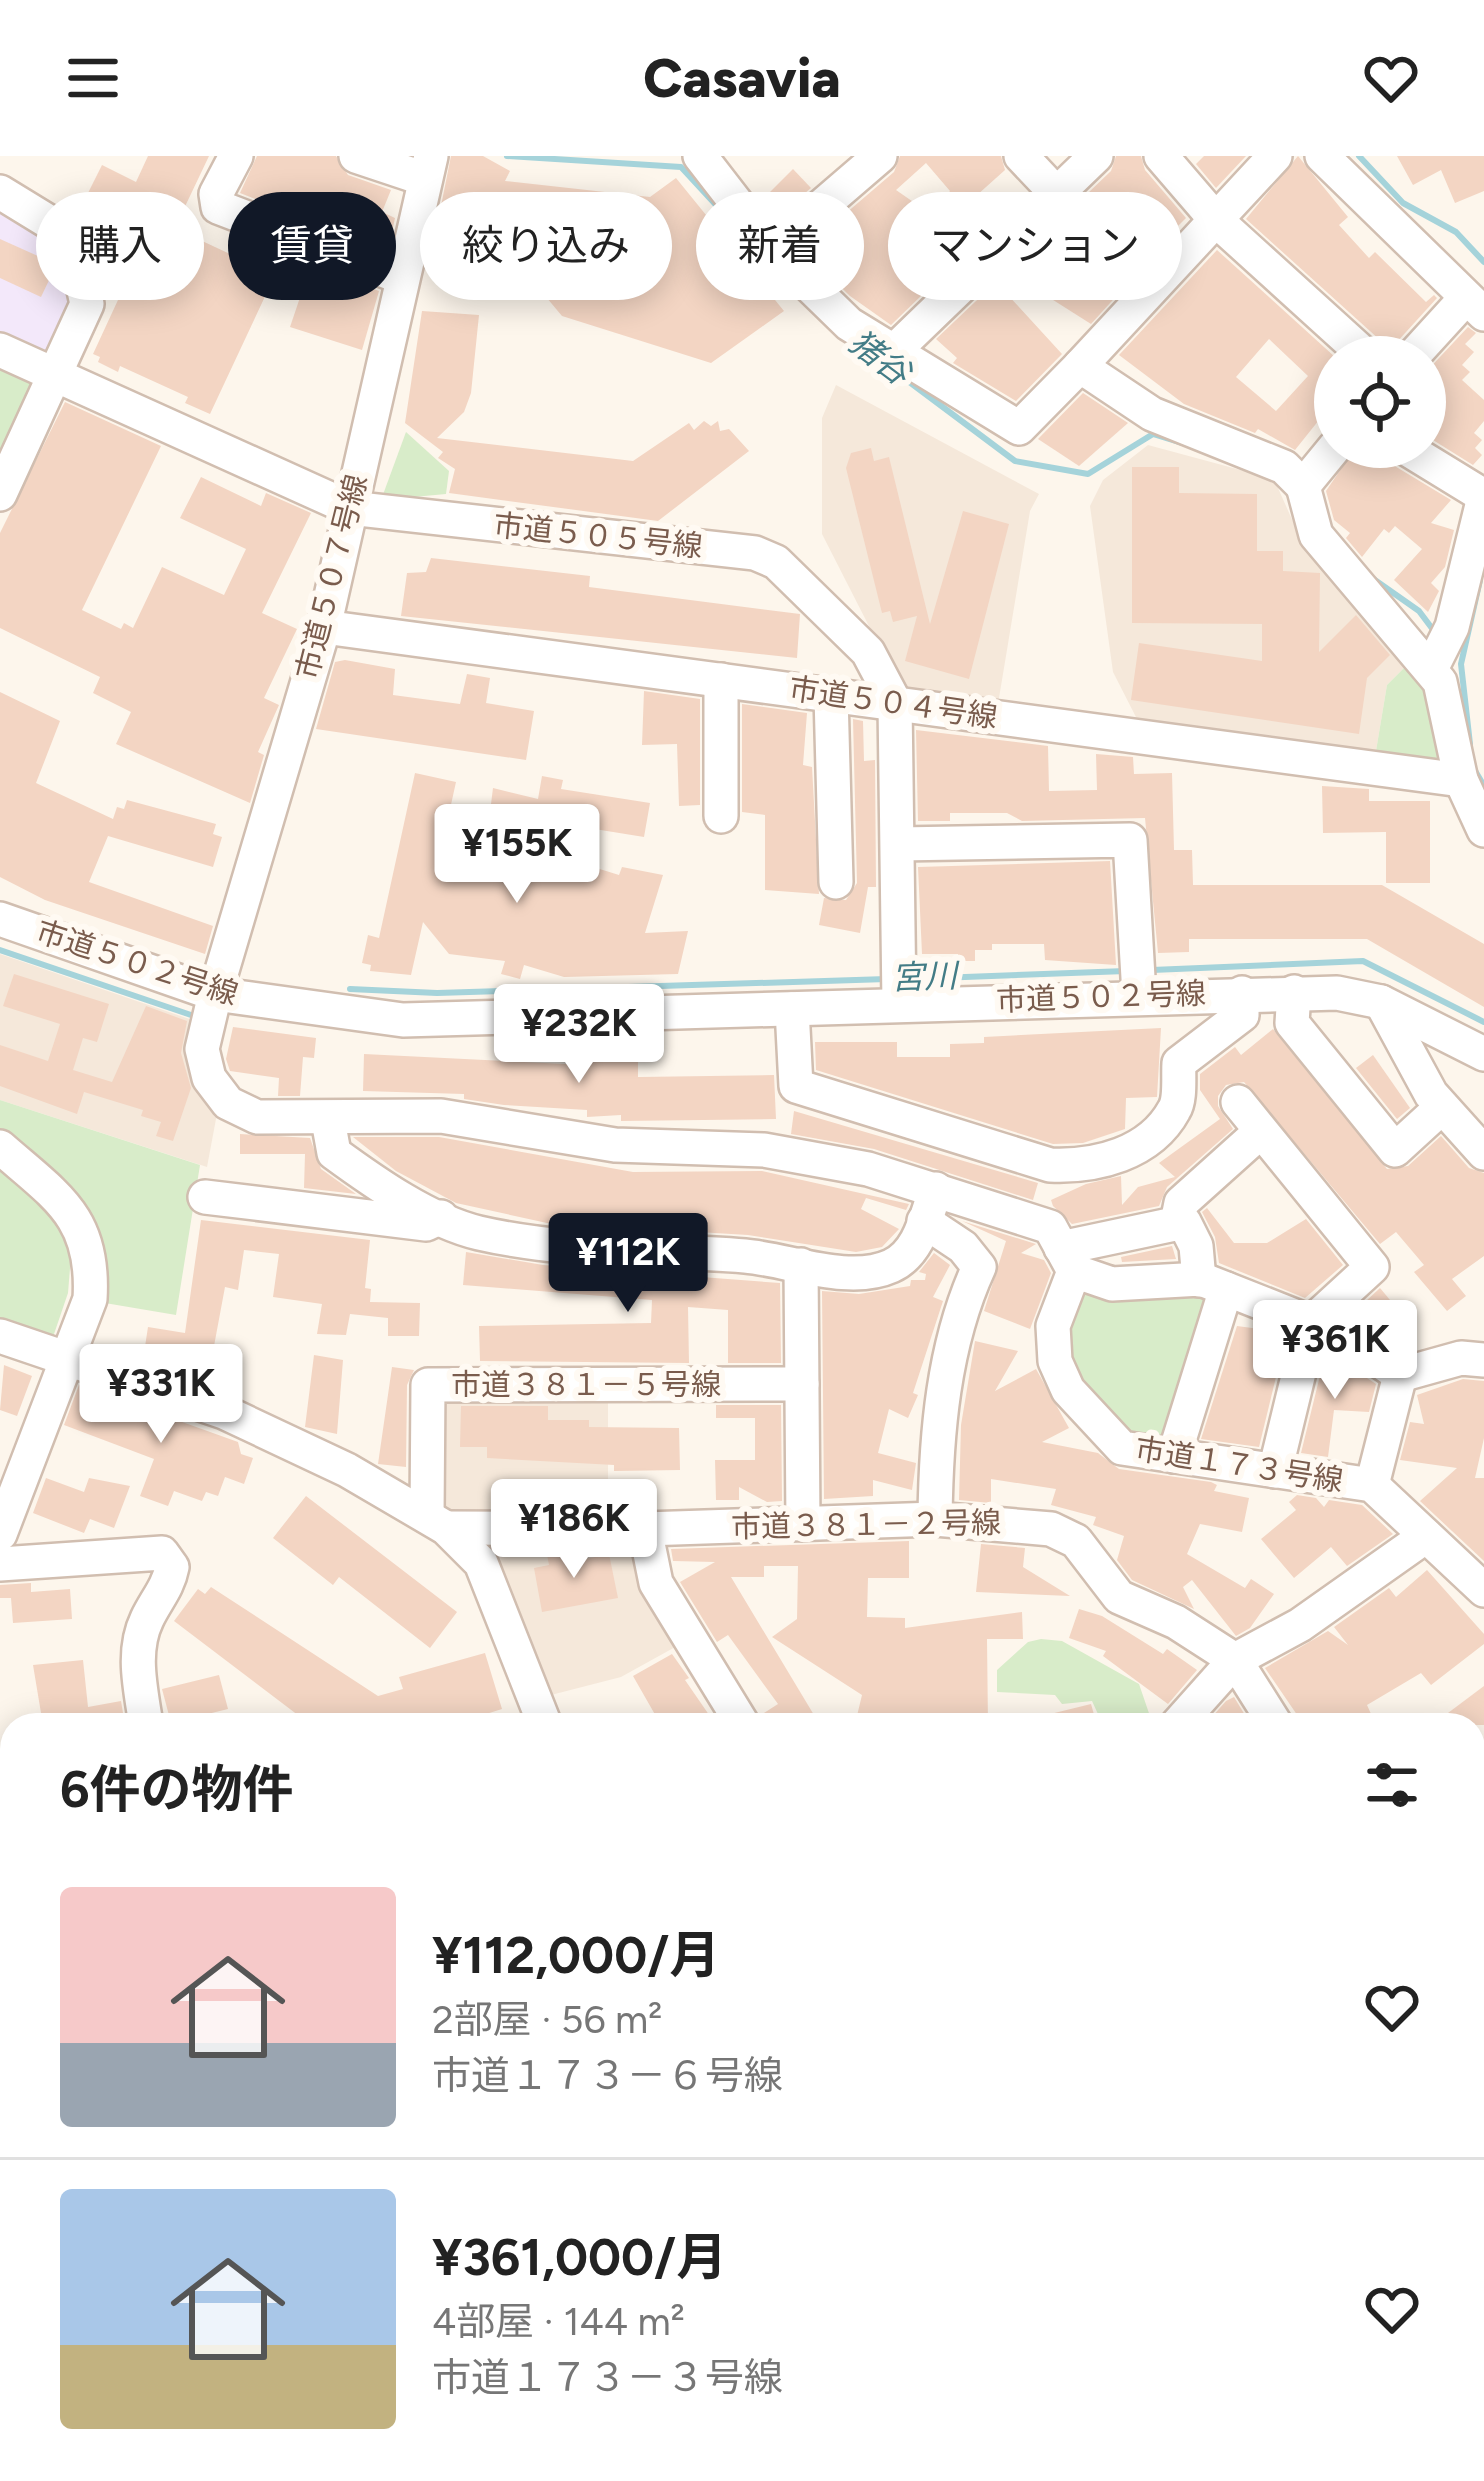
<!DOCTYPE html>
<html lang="ja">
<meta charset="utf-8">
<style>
:root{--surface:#fff;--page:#f6f6f6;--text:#222;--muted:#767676;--line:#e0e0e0;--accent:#111827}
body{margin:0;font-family:Figtree,"Noto Sans JP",sans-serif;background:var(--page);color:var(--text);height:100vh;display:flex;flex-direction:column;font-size:45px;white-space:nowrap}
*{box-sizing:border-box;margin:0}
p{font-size:39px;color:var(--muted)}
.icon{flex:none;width:66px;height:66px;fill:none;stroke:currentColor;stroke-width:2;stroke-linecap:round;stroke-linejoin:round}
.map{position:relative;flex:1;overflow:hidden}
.details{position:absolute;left:0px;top:1557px;width:1485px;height:768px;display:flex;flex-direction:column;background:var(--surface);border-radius:36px 36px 0 0;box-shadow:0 6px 30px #0003}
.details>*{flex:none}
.top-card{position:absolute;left:36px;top:36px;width:1413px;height:108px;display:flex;gap:24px}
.fabs{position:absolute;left:1314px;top:180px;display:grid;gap:24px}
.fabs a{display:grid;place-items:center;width:132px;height:132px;border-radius:50%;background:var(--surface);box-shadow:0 6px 30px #0003;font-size:60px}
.price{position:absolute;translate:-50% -102px;padding:0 27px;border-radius:12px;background:#fff;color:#222;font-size:39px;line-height:78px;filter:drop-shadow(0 3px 6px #0008)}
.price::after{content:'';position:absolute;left:50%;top:72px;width:36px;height:27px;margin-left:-18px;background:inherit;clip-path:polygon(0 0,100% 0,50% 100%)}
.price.current{background:var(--accent);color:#fff}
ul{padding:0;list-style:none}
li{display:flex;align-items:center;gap:36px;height:300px;padding:0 60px}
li+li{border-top:3px solid var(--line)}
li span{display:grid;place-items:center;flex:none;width:336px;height:240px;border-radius:12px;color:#555}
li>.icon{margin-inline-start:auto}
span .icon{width:144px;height:144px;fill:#fffc;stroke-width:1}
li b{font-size:51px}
h2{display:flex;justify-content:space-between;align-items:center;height:144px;padding:0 60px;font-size:51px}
.pill{padding:0 42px;border-radius:54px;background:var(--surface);box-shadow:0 6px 30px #0003;font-size:42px;line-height:108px}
.pill.current{background:var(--accent);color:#fff}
header{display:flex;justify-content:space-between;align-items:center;height:156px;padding:0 60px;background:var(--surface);font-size:54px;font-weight:800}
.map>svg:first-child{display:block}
.residential{fill:#f5e8da}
.education{fill:#f3e8fa}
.green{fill:#d8ecc9}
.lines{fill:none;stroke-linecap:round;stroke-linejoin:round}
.stream{stroke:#a5d3da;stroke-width:6}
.building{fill:#f3d5c3;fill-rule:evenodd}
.minor-casing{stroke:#d1beb0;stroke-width:38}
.minor{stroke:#fff;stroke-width:33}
.rail{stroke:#b9a8c9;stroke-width:6;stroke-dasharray:18 12;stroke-linecap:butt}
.labels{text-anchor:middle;stroke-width:12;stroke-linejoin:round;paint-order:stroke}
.street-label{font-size:30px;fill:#7a5c4d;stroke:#fffaf3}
.water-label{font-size:33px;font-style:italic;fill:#437c86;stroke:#fffaf3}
</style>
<header><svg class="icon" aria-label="menu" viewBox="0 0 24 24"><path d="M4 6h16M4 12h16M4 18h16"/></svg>Casavia<svg class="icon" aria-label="heart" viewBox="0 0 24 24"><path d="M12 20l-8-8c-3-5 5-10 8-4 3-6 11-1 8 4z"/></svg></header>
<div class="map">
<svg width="1484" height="2325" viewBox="0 0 1484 2325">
<rect width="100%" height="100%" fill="#fdf6ec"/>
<!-- residential -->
<g class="residential">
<path d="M836 229 1039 338 1030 355 998 548 900 531 822 378V262Z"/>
<path d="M1148 289 1274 323 1306 395 1408 497 1409 507 1387 529 1376 595 1138 565 1113 516 1090 350 1103 324Z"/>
<path d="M0 798 201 867 219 947 207 1011 0 944Z"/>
<path d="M451 1242H608V1357L467 1362 442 1350 441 1256Z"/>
<path d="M635 1380 677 1490 621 1521 551 1539 488 1385Z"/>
<path d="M12 1807V1917L6 1922 0 1906V1812Z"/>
<path d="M27 2313H265V2325H26Z"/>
</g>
<!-- education -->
<path class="education" d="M0 52 40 81 69 118V145L51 194 37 199 0 181Z"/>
<!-- green -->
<g class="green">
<path d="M0 202 33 217 35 231 0 302Z"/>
<path d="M406 276 449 315 446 338 381 344Z"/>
<path d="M1409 507 1429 535 1439 603 1433 605 1376 595 1387 529Z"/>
<path d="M0 944 200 1009 176 1159 99 1146 102 1103 0 978Z"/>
<path d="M0 1013 35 1043 72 1088 68 1137 53 1181 0 1162Z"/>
<path d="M1083 1133 1214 1139 1170 1282 1137 1285 1097 1252 1065 1198 1073 1137Z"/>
<path d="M1041 1483 1062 1485 1139 1528 1153 1569H1103L1092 1545 1062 1548 1055 1539 997 1536V1514L1028 1486Z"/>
</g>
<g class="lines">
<!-- stream -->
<g class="stream">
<path d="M507 0 681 11 728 62"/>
<path d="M1359 0 1403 47 1456 76 1484 106"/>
<path d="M896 216 1015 305 1088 318 1153 278 1182 287"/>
<path d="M1372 422 1419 455 1434 475"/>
<path d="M1470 588 1461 508 1480 424"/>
<path d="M1474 613 1484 630"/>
<path d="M0 794 191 859"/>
<path d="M1152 814 1363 805 1484 866"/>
<path d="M912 823 1126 815"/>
<path d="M350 833 437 837 887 823"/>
</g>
</g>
<!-- building -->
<g class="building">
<path d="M148 0H209L180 61 160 51 148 76 84 45 102 9 136 26Z"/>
<path d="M257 0H336L348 19 391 34 382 56 395 62 388 94 240 37Z"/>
<path d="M451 0H483L510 15 505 25 650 41 676 22 784 155 711 207 562 160 480 62 473 77 440 55Z"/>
<path d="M900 0H1001L1005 14 967 48 996 67 981 82 973 76 956 106 891 169 850 140 803 94 894 16ZM926 7 950 35 932 59 896 34Z"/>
<path d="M1116 0H1141L1145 14 1186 62 1153 95 1130 69 1099 97 1065 59 1111 15Z"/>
<path d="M1204 0H1246L1216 32 1196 8Z"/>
<path d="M1298 0 1348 61 1339 69 1369 102 1375 96 1426 146 1434 139 1437 142 1396 187 1391 201 1381 185 1246 63Z"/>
<path d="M1397 0H1484V35L1455 47 1441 14 1413 29Z"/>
<path d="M793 13 811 32 775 63 761 45Z"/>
<path d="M0 83 49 105 45 114 52 118 41 141 0 122Z"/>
<path d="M200 84 275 119 210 258 185 247 188 241 120 210 118 216 98 206 100 201 93 198 124 131 141 139 149 123 159 128 167 113 178 118Z"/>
<path d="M1217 94 1335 201V214L1321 232 1335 243V270L1319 264 1295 294 1258 273 1255 277 1184 248 1119 199ZM1269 183 1308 220 1276 255 1236 221Z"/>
<path d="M1084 95 1130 125 1091 168 1050 142Z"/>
<path d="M311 109 379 135 362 194 290 171Z"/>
<path d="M996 126 1062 198 1016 245 953 207 957 202 936 183Z"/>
<path d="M422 155 479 159 471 237 464 256 437 282 633 305 689 267 694 274 704 265 711 270 718 265 720 275 729 273 749 295 658 365 449 337 455 313 438 302 443 296 405 267Z"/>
<path d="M1468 171 1476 177 1465 188 1474 196 1462 209 1470 216 1462 224 1484 244V265L1474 277 1482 284 1475 292 1482 299 1473 309 1425 279V267L1436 255 1425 244V217Z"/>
<path d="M1083 237 1128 267 1079 310 1038 283Z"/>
<path d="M65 246 161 290 82 454 121 473 124 467 133 472 162 411 224 439 246 393 180 362 201 321 261 350 266 337 311 357 262 457 297 473 264 542 279 549 258 596 264 599 250 647 116 588 131 556 93 537 100 521 0 472V377Z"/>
<path d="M1356 291H1383L1393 309 1451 344 1431 367 1454 374 1445 411 1431 427 1439 435 1428 456 1394 424 1422 393 1395 370 1389 377 1384 373 1362 401 1346 382 1350 377 1334 364 1326 335Z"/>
<path d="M871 292 874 305 889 301 930 468 963 355 1009 368 969 523 905 505 917 460 893 466 890 455 882 457 846 312 851 297Z"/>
<path d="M1132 311H1179V337L1257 338V395H1283V415L1320 417 1319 496 1356 459 1390 499 1367 522 1359 578 1131 544 1139 487 1262 505V468L1132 467Z"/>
<path d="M431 402 590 420 589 431 800 458 797 502 401 460 407 417 426 416Z"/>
<path d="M345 504 395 513 393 539 460 548 467 518 490 522 486 547 534 555 526 604 316 573 335 506Z"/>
<path d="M644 535 700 543V649L679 650 677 588 642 589Z"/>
<path d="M0 536 60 565 36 627 113 663 117 651 124 653 127 644 216 668 213 678 222 681 213 711 108 680 89 726 213 770 205 798 45 744 0 721Z"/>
<path d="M742 548 807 557 803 609 812 611 819 738 765 734V659L742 656Z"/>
<path d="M853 563 863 565 864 605 875 604 876 731H868L860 777 819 769 824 742 846 744 857 727Z"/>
<path d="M916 574 1048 590 1049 635 1097 634 1096 598 1133 601 1134 618 1172 617 1174 694H1192L1193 729H1382L1484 788V851L1367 783H1189V796L1158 797 1145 662 1022 665 1007 657H950V665H918Z"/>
<path d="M415 617 456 626 437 712 481 721 487 678 619 719 622 711 663 719 645 777 688 775 678 818 564 821 524 809 520 823 501 818 505 805 449 798 423 766 411 819 370 815 371 809 362 807 368 779 379 782Z"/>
<path d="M542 620 563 624 561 633 650 647 644 681 490 656 493 632 538 643Z"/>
<path d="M1322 630 1369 633V645H1430V727H1386V676L1323 677Z"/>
<path d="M1110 705 1116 809 1045 804 1044 788H992V794H975V805H958V798H922L918 711Z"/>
<path d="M14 818 109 848 97 886 83 882 73 914 112 926 146 850 187 865 181 897 191 932 173 985 156 980 161 966 141 960 143 954 84 936 77 958 0 930V889L48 905 60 868 3 850Z"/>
<path d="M233 871 316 882 314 902 303 901 300 940H278L279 922 230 915 226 903Z"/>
<path d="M1161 872 1157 941 1126 942 1125 973 1083 987 1053 988 816 914 815 886H897V901H950V888L984 887V881Z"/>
<path d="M1273 873 1387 1013 1408 1010 1441 980 1469 1012 1484 1017V1100L1452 1123 1466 1140 1447 1155 1414 1116 1424 1109 1396 1076 1380 1088 1244 926 1226 929 1218 940V950L1233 973 1167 1031 1159 1050 1072 1068 1053 1050 1051 1044 1086 1028 1121 1020 1122 1049 1138 1031 1175 1021 1159 1007 1220 963 1200 934V918L1235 891 1241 899Z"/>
<path d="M617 884 638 885V921L774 919 776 963 621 965V959L587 961V954L504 949 464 943V938L363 935 364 898 586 909V898L617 897Z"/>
<path d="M1373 899 1410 952 1397 963 1356 912Z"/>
<path d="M794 955 1038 1027 1033 1044 874 993 791 978Z"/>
<path d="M240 978 310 982 321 1013 356 1038 304 1032 305 998H240Z"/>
<path d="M353 981H439L633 1016 762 1015 909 1048 906 1054 866 1042 861 1053 899 1073 882 1091 856 1096 748 1079 547 1067 456 1047 396 1015Z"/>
<path d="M1207 1052 1234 1087H1267L1306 1063 1343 1109 1305 1142 1219 1107 1215 1081 1202 1056Z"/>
<path d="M201 1064 370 1084 365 1132 371 1133 370 1146 420 1147 419 1180H388V1162L350 1158 346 1179 317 1178 322 1148 273 1141 279 1098 244 1094 238 1134 225 1131 214 1190 222 1192 217 1226 199 1223 201 1213 183 1210 184 1204 144 1197 148 1171 185 1177Z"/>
<path d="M962 1065 1036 1088 1021 1097 1044 1104 1051 1117 1030 1173 984 1155 1006 1085Z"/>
<path d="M1172 1090 1176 1103 1122 1106 1121 1101Z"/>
<path d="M466 1096 543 1109 780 1127 781 1207H728V1154L688 1151 689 1207 480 1205 479 1170 651 1167 652 1144 463 1129Z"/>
<path d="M934 1097 950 1109 933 1141 943 1145 913 1237 918 1239 908 1262 889 1253 878 1297 916 1307 912 1334 873 1324V1340L824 1343 822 1135 859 1138 910 1130 911 1124H925L926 1118 919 1116Z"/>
<path d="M1380 1132 1395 1150 1369 1172 1350 1160Z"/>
<path d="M1237 1170 1267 1174 1284 1188 1259 1291 1201 1283Z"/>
<path d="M975 1185 1018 1195 995 1235 1036 1213 1069 1272 1042 1286 1098 1297 1119 1313 1211 1326 1217 1329 1214 1335 1249 1342 1242 1376 1200 1368 1187 1398 1245 1432 1251 1423 1274 1438 1250 1472 1236 1480 1192 1424 1183 1431 1194 1453 1132 1424 1117 1404 1124 1380 1093 1369 1096 1361 1051 1349 1056 1333 991 1323V1347L959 1344 961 1269Z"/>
<path d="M1326 1195 1376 1228 1369 1256 1334 1254 1328 1301 1301 1297Z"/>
<path d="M314 1199 343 1204 337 1278 305 1271Z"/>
<path d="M4 1209 32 1220 17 1260 0 1254Z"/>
<path d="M392 1211 414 1214 407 1229 406 1311 378 1308Z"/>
<path d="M1463 1223 1484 1225V1282L1475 1322H1484V1405L1420 1345 1457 1312 1400 1304 1410 1266 1424 1268 1417 1239Z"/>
<path d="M79 1229 238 1286 241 1298 253 1302 244 1328 225 1321 218 1340 206 1336 202 1345 174 1335 168 1350 140 1340 154 1303 64 1269Z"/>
<path d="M716 1249H781L782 1345 767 1346 739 1331V1344H716L715 1304H755V1262H716Z"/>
<path d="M461 1250H548V1264H589V1271L679 1272 680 1314 614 1315V1309L487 1302V1291H460Z"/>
<path d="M46 1322 84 1336 89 1322 130 1330 114 1372 90 1363 84 1377 33 1357Z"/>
<path d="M1297 1339 1316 1342 1324 1351 1329 1344 1362 1349 1393 1378 1347 1410 1331 1391 1294 1422 1261 1383 1296 1354 1289 1346Z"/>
<path d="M306 1340 457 1456 430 1492 339 1421 333 1429 273 1382Z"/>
<path d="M909 1385V1422H868L867 1461 905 1462V1472L1022 1456 1023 1483H987L988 1569H868L856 1564 862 1539 772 1481 797 1463 798 1410H764V1421H731L820 1569H764L761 1559 778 1548 728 1479 717 1486 680 1426 715 1406 673 1405 671 1393Z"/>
<path d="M981 1388 1025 1392 1023 1411 1070 1440 976 1436Z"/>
<path d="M546 1394H574L576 1405 609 1398 618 1442 542 1456 534 1412 549 1409Z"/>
<path d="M1427 1414 1484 1478V1488L1431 1529 1421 1517 1367 1549 1376 1569H1304L1265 1512 1328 1475 1348 1489 1334 1471 1389 1432 1396 1441Z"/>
<path d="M31 1427V1436L70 1433 72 1463 13 1467 11 1442H0V1429Z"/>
<path d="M211 1431 378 1540 403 1533 399 1521 485 1497 502 1553 451 1569H311L174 1465 198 1433 205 1438Z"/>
<path d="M1079 1453 1102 1460 1163 1498 1167 1493 1197 1514 1168 1548 1103 1500 1106 1495 1069 1482Z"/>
<path d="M672 1498 689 1522 685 1524 716 1569H661L633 1520Z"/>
<path d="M83 1504 88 1551 121 1545 124 1563 43 1569 33 1509Z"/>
<path d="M219 1519 228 1553 171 1567 162 1533Z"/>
<path d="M1484 1530V1569H1432Z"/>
<path d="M1234 1541 1251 1569H1205L1226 1545Z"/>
<path d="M1091 1548 1097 1569H1035L1034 1562Z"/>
</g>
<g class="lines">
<defs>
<g id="minor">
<path d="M236 0 216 38 218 51 401 121"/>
<path d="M356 0 425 23"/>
<path d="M431 0 324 471 215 838 202 893 209 922 228 947 257 961 441 960 615 989 764 994 868 1013 1050 1071 1074 1115 1053 1170 1055 1205 1068 1234 1122 1292 1372 1329 1484 1434"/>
<path d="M700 0 772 93 849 168 1019 272 1080 210 1152 258 1284 311 1303 330"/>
<path d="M1021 0 1056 37"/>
<path d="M1161 0 1216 64 1367 201"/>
<path d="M1322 0 1484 158"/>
<path d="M0 36 49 66 75 94 87 148 0 338"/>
<path d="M772 93 880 0"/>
<path d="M0 194 350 352 755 397 776 406 868 496 895 547 899 848"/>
<path d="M894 195 1096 0"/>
<path d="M1412 201 1464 144"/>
<path d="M1080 210 1275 0"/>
<path d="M1404 291 1484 340"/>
<path d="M1303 330 1316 379 1440 526 1461 624 1484 674"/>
<path d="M1303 330 1335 291"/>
<path d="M324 471 1461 624"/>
<path d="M1431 513 1452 471 1484 341"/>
<path d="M831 539 836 726"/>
<path d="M721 660V524"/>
<path d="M898 688 1130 684 1139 839"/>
<path d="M0 763 215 838 403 864 1337 837 1381 846 1484 898"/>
<path d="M1294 836 1292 867 1395 994 1442 951"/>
<path d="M1381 846 1431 938 1484 997"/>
<path d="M792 853 796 930 1050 1009C1096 1011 1150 998 1174 954 1181 943 1178 920 1179 907L1242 859V837"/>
<path d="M1238 946 1372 1111 1311 1167 1275 1315"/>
<path d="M328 964 334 997C375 1027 429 1065 479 1077 566 1097 657 1093 745 1100 790 1104 849 1129 891 1110 920 1097 926 1060 936 1033"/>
<path d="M0 991C57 1041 95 1061 90 1143L0 1378"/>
<path d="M205 1041 426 1068 441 1061"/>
<path d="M924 1065 963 1091 979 1111C943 1189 936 1279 935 1363"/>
<path d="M1177 1067 1181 1047 1259 977"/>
<path d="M1061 1092 1184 1066 1196 1090 1199 1124"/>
<path d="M801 1109 803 1368"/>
<path d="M1074 1115 1112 1128 1201 1123 1340 1178 1400 1219 1461 1202 1484 1204"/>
<path d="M0 1180 224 1256 347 1314 446 1372 481 1407 545 1569"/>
<path d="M1174 1300 1226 1133"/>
<path d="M1372 1329 1400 1219"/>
<path d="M427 1360 428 1229 802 1228"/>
<path d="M446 1372 645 1373 935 1363 1051 1373 1076 1385 1119 1441 1176 1466 1235 1504 1276 1569"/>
<path d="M645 1373 656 1427 743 1569"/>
<path d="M0 1408 162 1397 172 1411C168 1432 156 1444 147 1463 131 1496 141 1534 146 1569"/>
<path d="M1177 1569 1235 1504 1300 1469 1426 1380"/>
<path d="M1473 1649 1484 1642"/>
<path d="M1473 1839 1484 1851"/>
<path d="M1473 1921 1484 1910"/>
<path d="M0 1943 12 1974"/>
<path d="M1473 2015 1484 2010"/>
<path d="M0 2189 12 2182"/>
<path d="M1473 2215 1484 2211"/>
<path d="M13 2313 15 2325"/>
<path d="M470 2313 475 2325"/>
<path d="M596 2313 600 2325"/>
<path d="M796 2313 802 2325"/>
<path d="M1271 2313 1275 2325"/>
<path d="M275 2325V2313"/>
<path d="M899 2325 922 2313"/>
<path d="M974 2325 989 2313"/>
</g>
</defs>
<!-- minor casing -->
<use href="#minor" class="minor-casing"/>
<!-- minor -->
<use href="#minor" class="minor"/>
<!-- rail -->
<g class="rail">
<path d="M1473 2189 1484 2186"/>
<path d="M1040 2325 1076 2313"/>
<path d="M1074 2325 1109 2313"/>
</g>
</g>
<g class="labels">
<!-- street labels -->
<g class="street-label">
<text transform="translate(598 380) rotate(6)" y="10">市道５０５号線</text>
<text transform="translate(332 421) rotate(-76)" y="10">市道５０７号線</text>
<text transform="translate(893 547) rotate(8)" y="10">市道５０４号線</text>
<text transform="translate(137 807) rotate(18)" y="10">市道５０２号線</text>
<text transform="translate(1101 841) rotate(-2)" y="10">市道５０２号線</text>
<text x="586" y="1239">市道３８１－５号線</text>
<text transform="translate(1239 1309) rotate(9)" y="10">市道１７３号線</text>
<text transform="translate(866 1369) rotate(-1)" y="10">市道３８１－２号線</text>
</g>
<!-- water labels -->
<g class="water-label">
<text transform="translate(880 201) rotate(37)" y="12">猪谷</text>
<text transform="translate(924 820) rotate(-2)" y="12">宮川</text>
</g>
</g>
</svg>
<div class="fabs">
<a><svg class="icon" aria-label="locate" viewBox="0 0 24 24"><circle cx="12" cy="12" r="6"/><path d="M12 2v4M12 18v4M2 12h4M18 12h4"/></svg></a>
</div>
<b class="price" style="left:517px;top:750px">¥155K</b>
<b class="price" style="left:579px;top:930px">¥232K</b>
<b class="price current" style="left:628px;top:1159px">¥112K</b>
<b class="price" style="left:1335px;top:1246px">¥361K</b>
<b class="price" style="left:161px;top:1290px">¥331K</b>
<b class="price" style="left:574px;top:1425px">¥186K</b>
<div class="top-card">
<a class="pill">購入</a>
<a class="pill current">賃貸</a>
<a class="pill">絞り込み</a>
<a class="pill">新着</a>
<a class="pill">マンション</a>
</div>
<section class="details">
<h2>6件の物件<svg class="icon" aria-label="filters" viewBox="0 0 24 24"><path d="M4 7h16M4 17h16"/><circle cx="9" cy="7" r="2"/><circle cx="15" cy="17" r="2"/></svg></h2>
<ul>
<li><span style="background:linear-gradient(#f6c9c9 65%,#9aa5b1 0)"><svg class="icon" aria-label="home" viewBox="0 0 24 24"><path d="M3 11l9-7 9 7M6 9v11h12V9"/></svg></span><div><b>¥112,000/月</b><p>2部屋 · 56 m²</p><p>市道１７３－６号線</p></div><svg class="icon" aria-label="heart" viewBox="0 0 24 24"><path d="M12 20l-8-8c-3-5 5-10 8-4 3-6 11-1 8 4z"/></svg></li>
<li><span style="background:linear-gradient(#a9c7e8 65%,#c2b280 0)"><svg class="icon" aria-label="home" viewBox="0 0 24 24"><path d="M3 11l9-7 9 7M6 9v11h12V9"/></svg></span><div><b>¥361,000/月</b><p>4部屋 · 144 m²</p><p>市道１７３－３号線</p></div><svg class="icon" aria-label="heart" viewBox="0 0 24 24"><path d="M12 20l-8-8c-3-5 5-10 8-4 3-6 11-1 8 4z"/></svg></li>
</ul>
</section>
</div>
